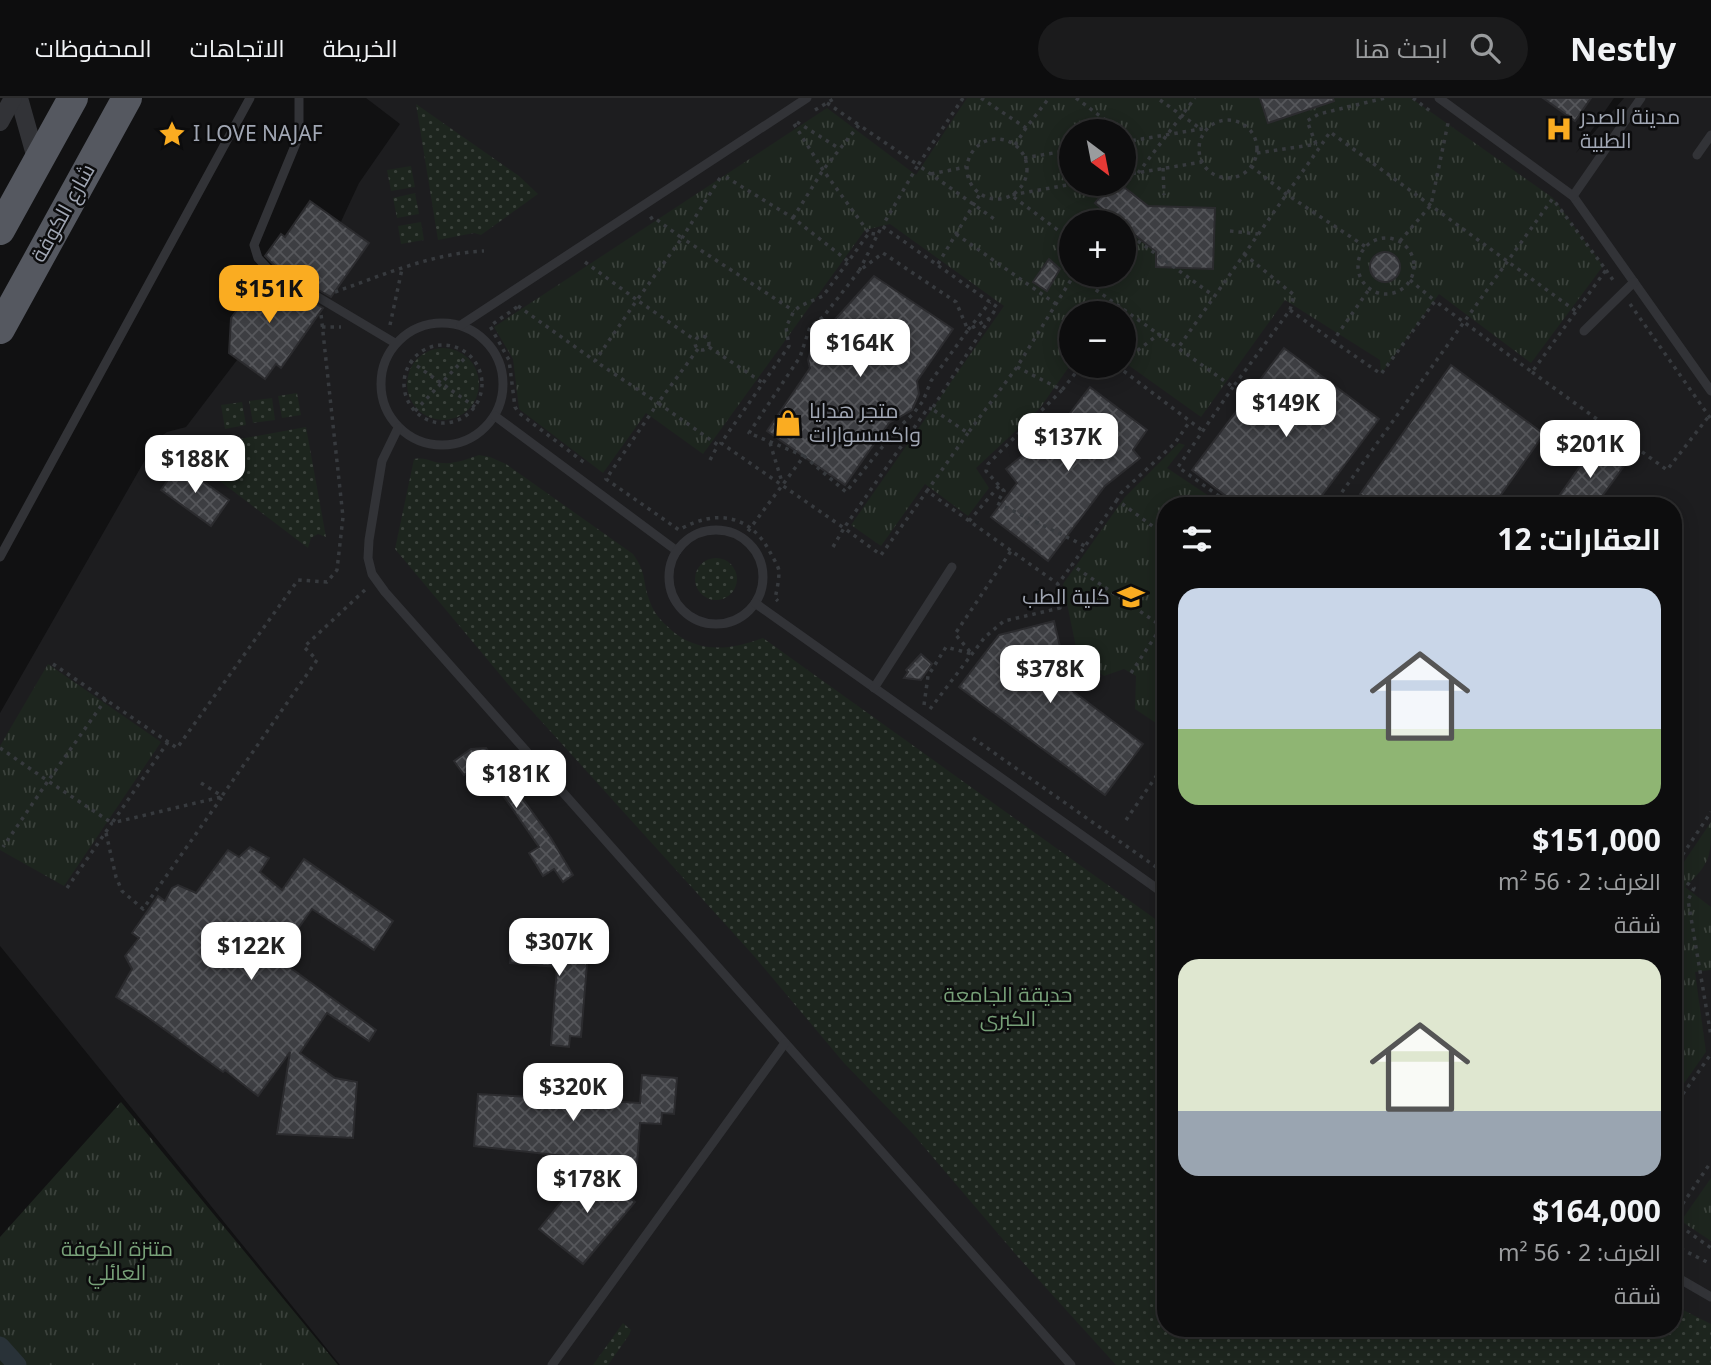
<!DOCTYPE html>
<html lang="ar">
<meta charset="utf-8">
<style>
:root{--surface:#0d0d0e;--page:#1b1b1c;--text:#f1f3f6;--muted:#9a9c9e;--line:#2d2d2e;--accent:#faac21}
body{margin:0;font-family:"Noto Sans",Cairo,sans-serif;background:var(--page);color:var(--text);direction:rtl;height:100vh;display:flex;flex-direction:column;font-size:26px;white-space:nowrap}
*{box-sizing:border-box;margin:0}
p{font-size:23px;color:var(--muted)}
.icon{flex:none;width:38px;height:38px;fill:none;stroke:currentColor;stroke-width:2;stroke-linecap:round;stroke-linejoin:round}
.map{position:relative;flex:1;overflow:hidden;direction:ltr}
.drawer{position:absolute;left:1157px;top:399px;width:525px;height:840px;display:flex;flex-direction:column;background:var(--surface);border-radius:28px;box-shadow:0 4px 18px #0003,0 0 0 2px var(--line);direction:rtl}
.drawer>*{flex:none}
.needle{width:46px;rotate:148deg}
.controls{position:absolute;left:1059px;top:21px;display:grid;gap:14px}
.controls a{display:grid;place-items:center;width:77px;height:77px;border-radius:50%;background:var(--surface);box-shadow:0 4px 18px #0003,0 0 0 2px var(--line);font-size:35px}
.price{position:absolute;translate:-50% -60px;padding:0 16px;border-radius:14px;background:#fff;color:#222;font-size:23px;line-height:46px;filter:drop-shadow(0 2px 4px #0008)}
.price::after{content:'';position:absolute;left:50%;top:42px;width:21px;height:16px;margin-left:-10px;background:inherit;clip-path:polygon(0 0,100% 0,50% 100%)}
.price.on{background:var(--accent);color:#111}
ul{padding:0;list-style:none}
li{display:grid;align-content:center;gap:14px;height:371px;padding:0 21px}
li span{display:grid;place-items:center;height:217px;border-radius:21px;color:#555}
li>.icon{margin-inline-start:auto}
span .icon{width:126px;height:126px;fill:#fffc;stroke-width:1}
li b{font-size:30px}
h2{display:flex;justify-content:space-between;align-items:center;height:84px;padding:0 21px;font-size:30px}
header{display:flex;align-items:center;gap:42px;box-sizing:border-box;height:98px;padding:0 35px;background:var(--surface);border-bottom:2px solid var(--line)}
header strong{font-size:33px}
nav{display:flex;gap:38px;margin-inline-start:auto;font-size:24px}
.search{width:490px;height:63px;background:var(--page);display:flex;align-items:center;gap:18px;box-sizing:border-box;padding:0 24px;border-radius:38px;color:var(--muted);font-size:26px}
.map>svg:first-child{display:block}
.built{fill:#1d1d1f;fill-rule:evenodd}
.grass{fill:url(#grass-dots)}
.park{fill:url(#park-tufts);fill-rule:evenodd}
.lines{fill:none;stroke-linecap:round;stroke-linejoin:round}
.canal{stroke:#293238;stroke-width:19}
.building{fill:url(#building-cross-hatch);stroke:#2b2b2e;stroke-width:2}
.path{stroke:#373a3e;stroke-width:3.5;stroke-dasharray:3.5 5;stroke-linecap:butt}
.service{stroke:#323337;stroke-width:9}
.minor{stroke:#323337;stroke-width:18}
.trunk{stroke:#555860;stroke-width:30}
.labels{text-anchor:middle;stroke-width:5;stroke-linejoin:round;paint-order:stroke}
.poi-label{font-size:21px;fill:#a1a7b4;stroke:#0c0c0d;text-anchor:start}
.street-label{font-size:21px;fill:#a1a7b4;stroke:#0c0c0d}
.park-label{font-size:21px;fill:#77a078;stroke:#0c0c0d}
</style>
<header>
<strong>Nestly</strong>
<div class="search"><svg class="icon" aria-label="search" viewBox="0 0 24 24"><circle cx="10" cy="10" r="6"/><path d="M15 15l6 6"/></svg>ابحث هنا</div>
<nav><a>الخريطة</a><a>الاتجاهات</a><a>المحفوظات</a></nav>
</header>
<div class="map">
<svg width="1711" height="1267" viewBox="0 0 1711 1267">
<defs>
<pattern id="grass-dots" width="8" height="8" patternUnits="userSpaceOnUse" patternTransform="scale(1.75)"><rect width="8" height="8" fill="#1d251e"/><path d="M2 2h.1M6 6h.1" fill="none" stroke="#3b423c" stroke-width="1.8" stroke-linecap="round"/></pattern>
<pattern id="park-tufts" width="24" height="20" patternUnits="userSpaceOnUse" patternTransform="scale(1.75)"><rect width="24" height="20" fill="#1d251e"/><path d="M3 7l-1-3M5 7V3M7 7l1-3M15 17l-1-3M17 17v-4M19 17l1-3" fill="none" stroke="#3b423c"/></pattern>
<pattern id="building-cross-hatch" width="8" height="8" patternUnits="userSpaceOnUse" patternTransform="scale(1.75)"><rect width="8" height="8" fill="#3d3e42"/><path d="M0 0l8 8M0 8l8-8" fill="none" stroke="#56575b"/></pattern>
</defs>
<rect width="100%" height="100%" fill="#111112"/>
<!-- built -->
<path class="built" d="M366 0H1614L1576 55 1624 0H1711V1267H340L0 848V615L157 341 167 334 186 329 250 245 272 230 330 147 359 85 400 26ZM1071 33H1124V86H1071ZM1071 124H1124V177H1071ZM1071 215H1124V268H1071ZM1166 408H1673V1230H1166Z"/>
<!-- grass -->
<g class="grass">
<path d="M416 6 519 78 538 96 481 137 474 135 438 142Z"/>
<path d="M411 68 415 89 391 93 387 72Z"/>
<path d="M415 95 419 116 397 120 393 100Z"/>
<path d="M421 124 424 142 401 146 398 128Z"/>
<circle cx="443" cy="286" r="36"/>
<path d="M297 295 301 317 282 320 278 298Z"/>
<path d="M272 300 275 322 253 325 249 303Z"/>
<path d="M242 304 246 327 225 331 221 307Z"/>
<path d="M306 329 326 439 318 436 311 440 308 450 179 352Z"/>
<path d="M479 357 490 359 506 366 633 456C647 476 642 481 649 501 653 513 658 520 667 528 695 556 728 553 763 540L1165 828 1166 1230H1673V1207L1711 1226V1267H1116L1018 1159 913 1036 844 965 754 858 513 592 395 451 414 361C430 359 430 365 443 365 455 366 467 361 479 357Z"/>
<circle cx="716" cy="481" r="21"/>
<path d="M623 1225 631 1232 629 1237 608 1267H593Z"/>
</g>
<!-- park -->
<g class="park">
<path d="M967 0H1411L1553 100 1603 168 1531 265 1439 196 1381 276 1380 262 1285 202 1201 319 1124 264V215H1071V266L1040 310 976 370 989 390 968 418 925 386 881 448 851 427 1004 208 890 126 865 132 703 356 646 315 603 375 519 311 513 261 494 229 827 10 916 77ZM1071 33H1124V86H1071ZM1071 124H1124V177H1071Z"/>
<path d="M1179 345 1185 347 1167 370 1224 408H1166L1165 631 1135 611 1136 578 1124 571 1104 578 1078 559 1063 486 1125 399Z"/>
<path d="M48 566 161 644 64 788 0 752V648Z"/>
<path d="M1711 724C1711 758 1711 765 1685 789L1711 809V872L1695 874 1706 954 1673 1001V780Z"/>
<path d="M121 1004 338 1267H0V1139Z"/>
<path d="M1711 1080V1143L1681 1123Z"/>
</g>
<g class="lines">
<!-- canal -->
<path class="canal" d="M0 1248 17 1267"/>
</g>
<!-- building -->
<g class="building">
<path d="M1260 0H1333L1334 3 1268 25Z"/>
<path d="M1543 0H1591L1575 23Z"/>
<path d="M1110 86H1120L1148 108 1215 110 1213 171 1156 169V154L1124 128V124H1119L1095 105Z"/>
<path d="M310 103 369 145 331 199 274 167 265 158 281 136 285 139Z"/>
<circle cx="1385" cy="169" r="15"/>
<path d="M1049 161 1060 171 1047 193 1033 184Z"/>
<path d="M257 169 267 179 323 210 281 270 276 266 265 281 229 255 231 220 254 189 247 184Z"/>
<path d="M874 178 953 231 917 283 919 296 912 312 889 325 845 387 767 333 810 270 808 262 814 240 831 226Z"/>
<path d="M1284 250 1379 321 1314 408H1239L1192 372Z"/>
<path d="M1451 267 1544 336 1493 408H1377L1360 396Z"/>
<path d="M1090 289 1147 332 1133 352 1140 360 1105 388 1048 463 991 419 1017 385 1006 371 1064 323Z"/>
<path d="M1595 347 1624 368 1595 408H1552Z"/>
<path d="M179 366 229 402 211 428 161 392Z"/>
<path d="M1054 523 1070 591 1143 646 1105 697 959 589 999 537Z"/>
<path d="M921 556 932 566 921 582 904 580 908 574 906 572Z"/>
<path d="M486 650 551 740 573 777 563 784 554 771 543 778 529 755 539 749 493 683 484 689 472 671 464 677 454 663 471 651Z"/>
<path d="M250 749 269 760 260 774 282 792 304 761 393 823 374 852 312 811 277 860 376 932 369 943 327 915 300 955 335 980 357 984 353 1040 277 1036 290 954 258 998 225 972 223 974 146 918 116 899 132 871 125 858 139 840 132 835 158 798 165 803 172 790 178 787 196 795 228 752 239 759Z"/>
<path d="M512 836 589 842 581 939 570 938 569 949 551 947 557 869 510 865Z"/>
<path d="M642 977 677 980 674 1016 662 1015 661 1026 640 1025 637 1066 474 1048 478 996 640 1005Z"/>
<path d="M591 1068 635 1104 583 1166 539 1131Z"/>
</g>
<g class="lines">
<!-- path -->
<g class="path">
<path d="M963 0 918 67 997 123"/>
<path d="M981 0 1026 30 1049 0"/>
<path d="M1076 0 1120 33"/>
<path d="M1413 0 1430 13"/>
<path d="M1160 2 1201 31"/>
<path d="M827 5 859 27"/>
<path d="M815 12 835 0"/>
<circle cx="1228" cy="51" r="29"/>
<path d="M797 24 840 51"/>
<path d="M794 26 823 72 869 135"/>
<path d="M1124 36 1132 42"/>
<circle cx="997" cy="71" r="30"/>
<path d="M1124 44 1201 31 1206 32"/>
<path d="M1316 46 1307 23 1319 16 1385 0"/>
<path d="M1015 47 1026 30"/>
<path d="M1257 55 1317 46"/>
<path d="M1024 60 1071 52"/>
<path d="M1251 68 1286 96 1366 149"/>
<path d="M1163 70 1164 97"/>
<path d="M1138 75 1195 0"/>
<path d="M931 76 966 69"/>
<path d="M1124 77 1202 64"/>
<path d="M726 79 793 120 848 163"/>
<path d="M720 80 682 140 794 213"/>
<path d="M793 120 823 72 859 27 918 67 883 127"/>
<path d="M650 121 653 119 682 140 637 202 695 242"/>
<path d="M1124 133 1214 198"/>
<path d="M1230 133 1258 136"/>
<path d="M875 136 869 135 823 198 800 208 794 213 786 229 789 248 721 345 844 430 928 310 932 311"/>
<path d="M956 136 1056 206"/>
<circle cx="1386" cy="168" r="28"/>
<path d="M1071 142 1011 97 1073 86"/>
<path d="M1400 143 1431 107 1448 25"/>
<path d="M1244 156 1294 197 1290 212 1233 289 1178 250C1226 182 1274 114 1322 46L1330 34 1577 214"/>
<path d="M585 164 637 202 595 263 658 305 606 381 679 432C715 411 750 416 770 454 773 460 778 467 779 473 779 482 777 492 775 500L778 503"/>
<path d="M938 166 980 96"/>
<path d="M1606 172 1615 185"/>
<path d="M1075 177 1178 250"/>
<path d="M1410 182 1435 203"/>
<path d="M335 194C383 177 433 155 484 153"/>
<path d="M1630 206 1711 321"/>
<path d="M518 208 595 263"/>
<path d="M517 209 490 228 509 262 515 309 519 315 586 366"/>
<path d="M1290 212 1333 243 1370 190"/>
<path d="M990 220 968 232 990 204"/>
<path d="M390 227 402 171"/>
<path d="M322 229H341"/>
<circle cx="702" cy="245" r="7"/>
<path d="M1333 243 1381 276 1435 203 1532 274 1606 172 1555 104"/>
<circle cx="443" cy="286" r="39"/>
<path d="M709 249 763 285"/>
<path d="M698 251 658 305 718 347 721 345"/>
<path d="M410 263 475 309"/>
<path d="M1124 263 1159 236"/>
<path d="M1117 268 1203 333"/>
<path d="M1017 269 1062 292 1081 268"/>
<path d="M1532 274 1667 372 1709 318"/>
<path d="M1062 292 988 366 986 373 1004 393 997 405 1085 448"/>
<path d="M415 313 466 259"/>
<path d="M968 335 927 393 1058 486 1072 467"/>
<path d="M770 345 782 384"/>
<path d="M804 358 846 394 896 332 913 316 923 303 931 283 968 232 956 204 883 155 859 173 882 128 997 209 932 311 968 335 1017 269 1074 177"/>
<path d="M710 362 718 347"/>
<path d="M1117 402 1072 467 1166 531"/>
<path d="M1233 408 1178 369 1233 289"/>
<path d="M1332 408 1553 100"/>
<path d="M969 423 999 388"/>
<path d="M1166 438 1117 402 1121 395 1175 345 1190 323"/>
<path d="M743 440 804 358 749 335 800 259 810 229 823 219 859 173"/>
<path d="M833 449 844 430 881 457 927 393"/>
<path d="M53 566 177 650 298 482 327 484 337 472 343 419 321 216"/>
<path d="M1131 575 1166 522"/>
<path d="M106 601 48 683 112 725 168 644"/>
<path d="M924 607 928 578 946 549 972 556 955 536 1011 453"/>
<path d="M930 611 985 539 1004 523 1060 510 1058 486"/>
<path d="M973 640 1166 776"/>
<path d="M0 650 48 683 3 749"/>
<path d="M201 685 222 698 317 562 304 549 367 490"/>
<path d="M1126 722 1166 664"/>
<path d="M106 735 116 779 122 793 143 811 222 699"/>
<path d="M1673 771 1711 714"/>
<path d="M1673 775 1694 790 1688 802 1711 938"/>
<path d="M67 790 112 725 221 699"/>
<path d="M1673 1010 1711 956"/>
<path d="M1673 1120 1711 1064"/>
<path d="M1673 1123 1711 1150"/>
<path d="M1673 1147 1711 1166"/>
</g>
<!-- service -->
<g class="service">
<path d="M299 0V38L254 147 258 160 270 173 301 189 395 245"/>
<path d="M1439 0 1573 98 1711 293"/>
<path d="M1697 57 1711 37"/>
<path d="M1573 98 1641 0"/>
<circle cx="442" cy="286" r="61"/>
<path d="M461 227 807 0"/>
<path d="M1584 233 1634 184"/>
<path d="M495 318 677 453"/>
<path d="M398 330 382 363 369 442 368 460 372 476 385 494 1071 1267"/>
<circle cx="716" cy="479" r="47"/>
<path d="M0 459 250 0"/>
<path d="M755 505 1166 797"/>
<path d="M874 590 952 469"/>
<path d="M1673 1177 1711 1199"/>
<path d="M552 1267 785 945"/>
</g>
<!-- minor -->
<g class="minor">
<path d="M19 0 37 64"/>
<path d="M0 24 13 0"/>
</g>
<!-- trunk -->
<g class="trunk">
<path d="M0 132 73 0"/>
<path d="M0 231 127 0"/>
</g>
</g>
<!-- icons -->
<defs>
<symbol id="hospital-bare" viewBox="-9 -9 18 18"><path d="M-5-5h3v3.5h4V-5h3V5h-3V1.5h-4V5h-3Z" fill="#faac21" stroke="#0c0c0d" stroke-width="2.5" paint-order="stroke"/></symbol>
<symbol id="sight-bare" viewBox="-9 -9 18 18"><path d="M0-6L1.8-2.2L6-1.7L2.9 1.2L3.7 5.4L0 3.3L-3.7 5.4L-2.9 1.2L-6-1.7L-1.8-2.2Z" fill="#faac21" stroke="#0c0c0d" stroke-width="2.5" paint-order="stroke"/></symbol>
<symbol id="shop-bare" viewBox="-9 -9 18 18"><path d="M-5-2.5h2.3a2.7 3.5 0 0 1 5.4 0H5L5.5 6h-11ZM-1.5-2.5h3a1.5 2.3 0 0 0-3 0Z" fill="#faac21" stroke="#0c0c0d" stroke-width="2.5" paint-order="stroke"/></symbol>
<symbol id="university-bare" viewBox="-9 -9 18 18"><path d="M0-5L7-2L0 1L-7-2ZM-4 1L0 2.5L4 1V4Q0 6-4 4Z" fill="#faac21" stroke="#0c0c0d" stroke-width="2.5" paint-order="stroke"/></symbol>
</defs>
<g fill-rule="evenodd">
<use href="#hospital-bare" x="1540" y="12" width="38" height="38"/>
<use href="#sight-bare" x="153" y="17" width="38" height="38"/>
<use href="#shop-bare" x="769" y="306" width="38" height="38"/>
<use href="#university-bare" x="1112" y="480" width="38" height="38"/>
</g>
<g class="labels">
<!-- poi labels -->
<g class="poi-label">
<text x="1580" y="26">مدينة الصدر<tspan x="1580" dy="24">الطبية</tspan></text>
<text x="193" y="43">I LOVE NAJAF</text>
<text x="809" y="320">متجر هدايا<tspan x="809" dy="24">واكسسوارات</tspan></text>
<text x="1110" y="506" text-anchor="end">كلية الطب</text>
</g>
<!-- street labels -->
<g class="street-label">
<text transform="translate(63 115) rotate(-61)" y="7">شارع الكوفة</text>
</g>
<!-- park labels -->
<g class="park-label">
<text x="1008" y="904">حديقة الجامعة<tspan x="1008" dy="24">الكبرى</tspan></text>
<text x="117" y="1158">متنزة الكوفة<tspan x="117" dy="24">العائلي</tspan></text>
</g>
</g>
</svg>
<div class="controls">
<a><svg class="needle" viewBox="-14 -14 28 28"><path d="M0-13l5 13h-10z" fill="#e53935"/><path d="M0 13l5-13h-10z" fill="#9a9c9e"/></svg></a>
<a>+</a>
<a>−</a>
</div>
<b class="price on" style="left:269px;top:227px">$151K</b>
<b class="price" style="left:860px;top:281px">$164K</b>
<b class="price" style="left:1286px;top:341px">$149K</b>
<b class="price" style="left:1068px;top:375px">$137K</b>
<b class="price" style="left:1590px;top:382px">$201K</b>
<b class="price" style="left:195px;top:397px">$188K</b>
<b class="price" style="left:1050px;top:607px">$378K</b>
<b class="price" style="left:516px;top:712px">$181K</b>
<b class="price" style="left:559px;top:880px">$307K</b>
<b class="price" style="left:251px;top:884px">$122K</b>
<b class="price" style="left:573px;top:1025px">$320K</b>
<b class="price" style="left:587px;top:1117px">$178K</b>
<section class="drawer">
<h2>العقارات: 12<svg class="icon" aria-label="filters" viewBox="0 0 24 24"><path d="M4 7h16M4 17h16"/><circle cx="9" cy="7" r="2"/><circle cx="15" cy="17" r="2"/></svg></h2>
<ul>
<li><span style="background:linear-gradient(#c9d6e8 65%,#8fb573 0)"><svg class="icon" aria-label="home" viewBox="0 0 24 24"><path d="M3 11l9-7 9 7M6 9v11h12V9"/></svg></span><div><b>$151,000</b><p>الغرف: 2 · 56 m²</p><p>شقة</p></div></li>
<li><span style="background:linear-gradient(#dfe7d0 70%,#9aa5b1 0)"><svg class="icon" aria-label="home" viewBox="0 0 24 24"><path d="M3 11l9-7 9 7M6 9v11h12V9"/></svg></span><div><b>$164,000</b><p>الغرف: 2 · 56 m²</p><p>شقة</p></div></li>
</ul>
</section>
</div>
